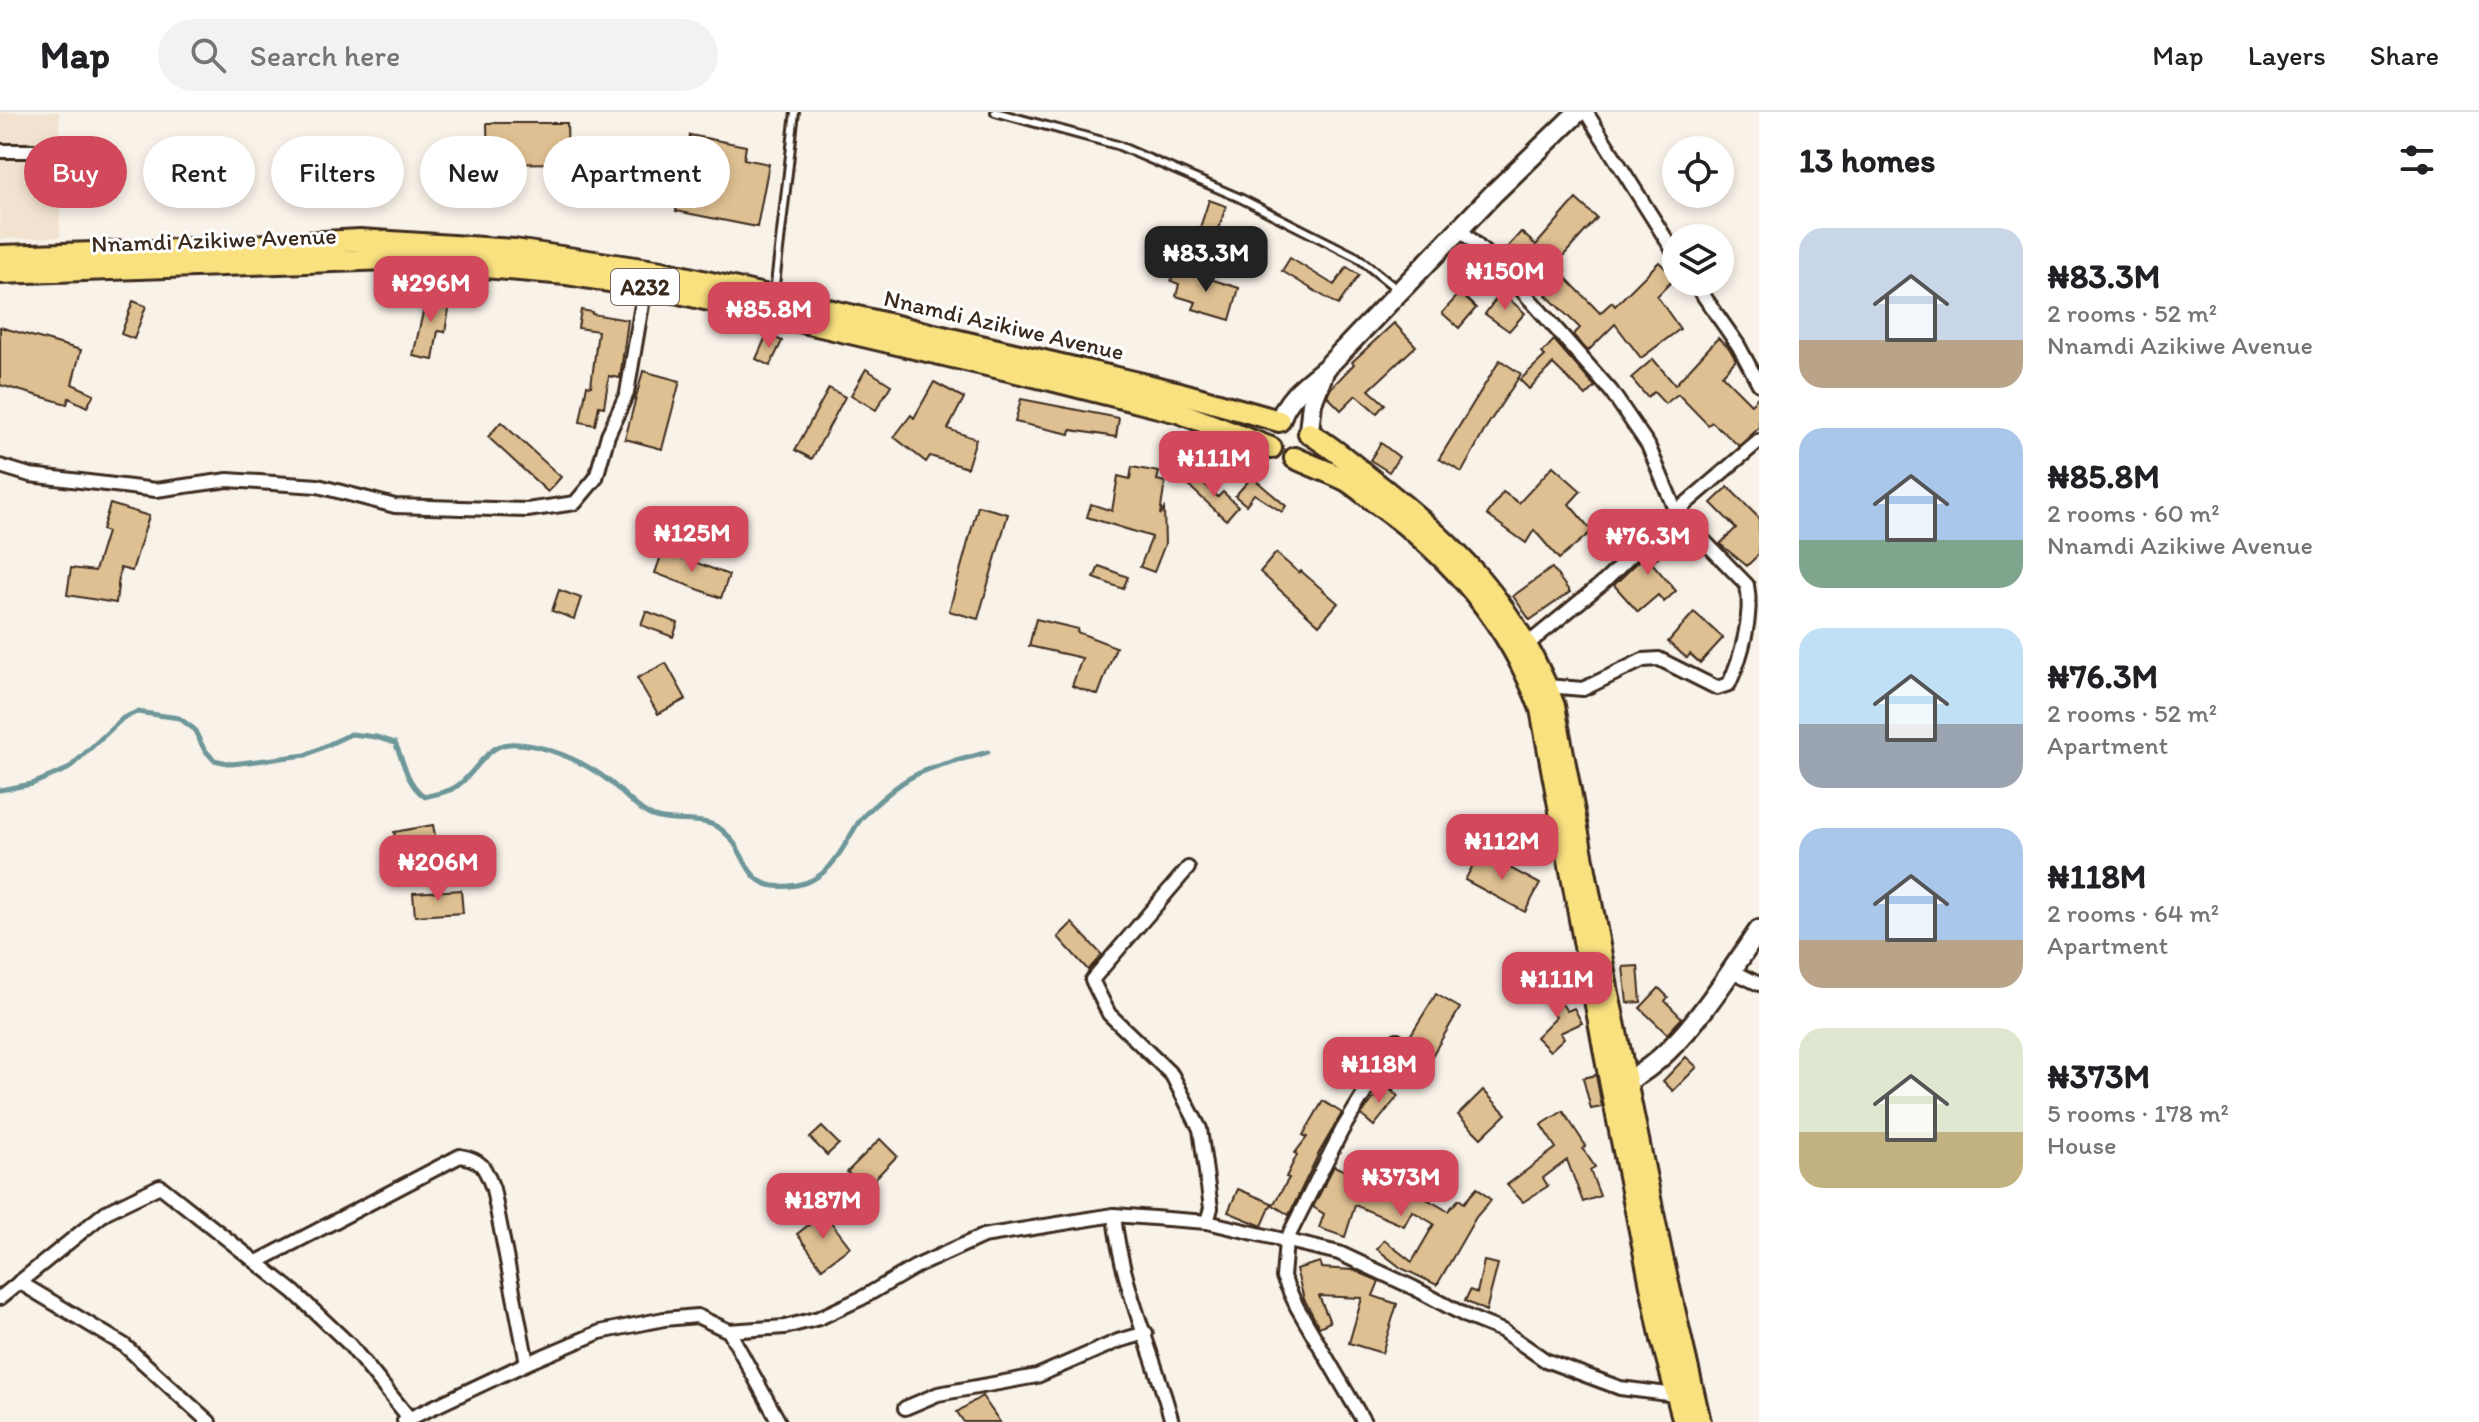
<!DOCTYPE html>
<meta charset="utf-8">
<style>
:root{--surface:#fff;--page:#f2f2f2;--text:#202124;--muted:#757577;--line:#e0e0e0;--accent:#d1495b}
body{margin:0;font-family:Itim,sans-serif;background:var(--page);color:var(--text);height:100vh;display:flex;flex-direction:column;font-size:30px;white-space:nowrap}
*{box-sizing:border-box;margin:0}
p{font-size:26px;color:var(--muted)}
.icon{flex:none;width:44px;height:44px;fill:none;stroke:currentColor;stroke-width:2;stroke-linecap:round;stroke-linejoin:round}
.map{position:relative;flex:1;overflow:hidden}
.sheet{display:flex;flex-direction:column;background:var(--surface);width:720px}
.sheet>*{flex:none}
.hud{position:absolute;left:24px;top:24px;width:760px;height:72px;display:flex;gap:16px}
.tools{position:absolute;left:1662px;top:24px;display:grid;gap:16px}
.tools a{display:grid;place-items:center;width:72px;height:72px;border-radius:50%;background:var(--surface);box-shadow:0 4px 12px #0003;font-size:40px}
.price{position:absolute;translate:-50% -68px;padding:0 18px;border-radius:16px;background:var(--accent);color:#fff;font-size:26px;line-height:52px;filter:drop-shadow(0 2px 4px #0008)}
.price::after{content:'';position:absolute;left:50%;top:48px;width:24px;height:18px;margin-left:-12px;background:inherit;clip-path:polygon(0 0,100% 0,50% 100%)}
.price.selected{background:#222;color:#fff}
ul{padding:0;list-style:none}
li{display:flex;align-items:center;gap:24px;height:200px;padding:0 40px}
li span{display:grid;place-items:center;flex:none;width:224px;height:160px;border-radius:24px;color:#555}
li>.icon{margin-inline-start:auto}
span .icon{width:96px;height:96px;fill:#fffc;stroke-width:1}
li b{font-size:34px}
h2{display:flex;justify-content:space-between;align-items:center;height:96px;padding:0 40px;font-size:34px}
.pill{padding:0 28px;border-radius:36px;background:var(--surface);box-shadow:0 4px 12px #0003;font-size:28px;line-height:72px}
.pill.selected{background:var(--accent);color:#fff}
header{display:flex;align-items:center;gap:48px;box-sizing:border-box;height:112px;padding:0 40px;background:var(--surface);border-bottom:2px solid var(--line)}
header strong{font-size:38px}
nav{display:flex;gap:44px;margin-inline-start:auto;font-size:28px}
.search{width:560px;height:72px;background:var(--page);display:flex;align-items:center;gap:20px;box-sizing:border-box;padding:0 28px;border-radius:44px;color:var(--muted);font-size:30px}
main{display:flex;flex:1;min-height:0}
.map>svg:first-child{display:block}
.built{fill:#f1e3cf}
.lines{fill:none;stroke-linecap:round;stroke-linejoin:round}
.stream{stroke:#6e979a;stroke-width:5}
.building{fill:#dfc092;stroke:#3b2a1e;stroke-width:2}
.lane-casing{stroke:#3b2a1e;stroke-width:12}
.street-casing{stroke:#3b2a1e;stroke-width:18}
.secondary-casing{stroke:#3b2a1e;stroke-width:24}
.primary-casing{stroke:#3b2a1e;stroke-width:26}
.lane{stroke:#fff;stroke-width:6}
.street{stroke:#fff;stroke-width:12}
.secondary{stroke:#fff;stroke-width:18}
.primary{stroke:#fae180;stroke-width:20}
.labels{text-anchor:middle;stroke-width:6;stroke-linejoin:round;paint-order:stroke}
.shield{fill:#fff;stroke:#766a62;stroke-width:2}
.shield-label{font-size:22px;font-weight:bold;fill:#3b2a1e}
.street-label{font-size:24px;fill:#3b2a1e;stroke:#fff}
</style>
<header>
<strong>Map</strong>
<div class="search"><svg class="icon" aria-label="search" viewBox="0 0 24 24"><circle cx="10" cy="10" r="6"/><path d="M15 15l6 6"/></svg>Search here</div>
<nav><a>Map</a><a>Layers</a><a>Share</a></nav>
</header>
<main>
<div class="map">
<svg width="1759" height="1310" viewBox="0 0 1759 1310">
<rect width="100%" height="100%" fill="#f9f2e9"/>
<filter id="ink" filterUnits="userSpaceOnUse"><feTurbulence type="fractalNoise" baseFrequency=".0125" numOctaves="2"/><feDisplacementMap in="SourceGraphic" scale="16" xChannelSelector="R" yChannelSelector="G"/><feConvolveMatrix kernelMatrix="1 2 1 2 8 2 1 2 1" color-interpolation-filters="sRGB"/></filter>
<g filter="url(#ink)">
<!-- built -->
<path class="built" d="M0 0H59L60 125 0 127Z"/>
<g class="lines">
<!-- stream -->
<path class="stream" d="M0 678 32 672 68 657 123 606 137 600 179 606 194 617 204 637 214 648 232 652 306 643 351 622 376 625 395 631C405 652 406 671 425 685 434 682 445 681 454 676 474 665 484 634 509 632 541 630 585 650 609 669 623 680 636 697 652 704 673 713 704 703 722 718 752 742 741 783 797 773 831 766 841 738 858 711 866 699 895 675 908 667 931 653 963 648 988 640"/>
</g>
<!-- building -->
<g class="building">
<path d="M487 11H567L568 51 488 52Z"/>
<path d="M690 23 746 34 744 47 769 52 757 115 676 99Z"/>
<path d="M1576 87 1597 106 1557 151 1566 159 1563 163 1600 201 1612 190 1615 194 1659 150 1675 166 1657 184 1680 217 1641 246 1615 212 1588 239 1573 223 1580 216 1546 183 1549 180 1503 140 1521 120 1536 133Z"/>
<path d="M1209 88 1226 94 1215 128 1198 122Z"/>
<path d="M1290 146 1334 173 1347 155 1359 163 1338 193 1282 159Z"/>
<path d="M1175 156 1239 176 1230 208 1193 197 1196 190 1176 184 1179 172 1171 169Z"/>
<path d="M1501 180 1525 201 1509 219 1485 202Z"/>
<path d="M1460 181 1476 196 1459 216 1442 201Z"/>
<path d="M419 183 451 186 445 220 438 219 433 248 413 244 424 196 418 195Z"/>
<path d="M133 189 146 194 134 227 121 222Z"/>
<path d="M581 198 592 200V202L628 208 620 266 609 264 604 295 599 294 595 313 580 310 587 273 591 274 598 219 578 216Z"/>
<path d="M1394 211 1416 234 1369 278 1385 292 1377 301 1356 283 1341 298 1327 284 1331 276 1354 252 1352 250Z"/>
<path d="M0 215 81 238 72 272 94 282 87 295 69 286 67 292 0 273Z"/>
<path d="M767 222 782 229 770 254 756 247Z"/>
<path d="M1718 226 1729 236 1736 248 1722 263 1751 292 1759 284V316L1739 334 1712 310 1708 313 1678 282 1665 292 1654 280 1647 285 1631 266 1653 247 1675 273Z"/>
<path d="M1554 228 1595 275 1586 284 1553 252 1529 277 1520 268 1545 244 1542 241Z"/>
<path d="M1500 248 1521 262 1487 314 1462 360 1439 347Z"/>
<path d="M866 257 891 273 876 298 851 283Z"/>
<path d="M643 259 680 269 662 337 625 327Z"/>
<path d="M934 270 964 286 948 317 976 327 967 356 930 344 926 350 894 325 911 303 914 306Z"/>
<path d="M829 276 845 285 812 347 795 338Z"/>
<path d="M1021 287 1119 306 1116 325 1071 318 1070 322 1015 310Z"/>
<path d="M501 310 561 365 548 380 488 325Z"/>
<path d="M1381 331 1399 345 1389 360 1370 348Z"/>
<path d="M1553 354 1581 379 1569 392 1592 419 1559 447 1534 418 1526 431 1487 403 1503 380 1519 391Z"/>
<path d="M1132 355 1159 360 1157 368 1165 370 1160 403 1164 397 1165 432 1154 460 1140 455 1152 425 1087 405 1091 392 1112 399 1118 364 1130 367Z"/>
<path d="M1196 364 1218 385 1223 380 1238 394 1226 408 1188 373Z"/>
<path d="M1252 365 1286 394 1282 400 1254 382 1246 393 1235 384Z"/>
<path d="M1728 375 1759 406V442L1747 454 1720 432 1736 416 1711 391Z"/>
<path d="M110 392 149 404 132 459 120 456 116 491 67 483 71 456 95 459 107 420 102 418Z"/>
<path d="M978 394 1008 402 978 507 949 499Z"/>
<path d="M1604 404 1625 425 1612 439 1590 418Z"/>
<path d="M1675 414 1682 421 1652 451 1676 479 1664 490 1658 483 1638 500 1614 473Z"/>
<path d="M663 438 729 463 721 486 655 461Z"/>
<path d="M1276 441 1299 461 1301 459 1338 491 1319 513 1260 460Z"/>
<path d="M1099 454 1128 465 1123 477 1094 466Z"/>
<path d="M1552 456 1570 480 1530 508 1513 484Z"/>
<path d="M559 478 581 486 574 507 552 499Z"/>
<path d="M646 499 678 511 673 525 641 513Z"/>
<path d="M1694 500 1723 526 1700 551 1690 542 1687 546 1668 530Z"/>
<path d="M1036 507 1078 517 1077 520 1116 535 1098 583 1072 574 1082 546 1029 534Z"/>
<path d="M666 551 686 587 658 602 637 566Z"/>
<path d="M433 713 439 744 400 751 394 720Z"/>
<path d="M1480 740 1540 772 1525 800 1465 768Z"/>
<path d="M461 778 463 801 415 804 413 781Z"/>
<path d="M1072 811 1102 843 1088 858 1058 825Z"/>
<path d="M1638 854 1641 890 1627 891 1623 855Z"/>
<path d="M1549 874 1567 899 1574 896 1582 911 1560 921 1564 926 1550 939 1536 925 1556 905 1538 881Z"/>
<path d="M1659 876 1668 885 1665 889 1682 906 1667 922 1640 896Z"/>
<path d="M1436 882 1460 896 1429 949 1417 942 1393 978 1381 971Z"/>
<path d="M1686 945 1697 955 1673 979 1663 969Z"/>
<path d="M1596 963 1602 995 1591 997 1583 966Z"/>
<path d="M1384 973 1398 984 1374 1014 1361 1003Z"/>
<path d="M1483 978 1506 1002 1481 1026 1458 1003Z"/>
<path d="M1323 989 1342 1001 1319 1041 1289 1103 1273 1093 1289 1066 1286 1065 1297 1043 1295 1041 1307 1025 1303 1023Z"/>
<path d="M1563 999 1586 1034 1583 1037 1595 1055 1590 1058 1600 1084 1583 1090 1567 1048 1543 1066 1548 1074 1523 1090 1507 1073 1556 1036 1541 1013Z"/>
<path d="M822 1015 839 1032 827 1043 810 1026Z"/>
<path d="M880 1027 897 1044 865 1077 847 1060Z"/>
<path d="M1334 1054 1353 1062 1352 1065 1382 1078 1390 1057 1408 1064 1404 1074 1448 1099 1459 1087 1464 1091 1477 1076 1491 1088 1476 1105 1437 1173 1401 1156 1377 1137 1384 1128 1412 1150 1434 1112 1412 1099 1404 1114 1355 1093 1345 1125 1319 1116 1324 1102 1313 1095Z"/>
<path d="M1238 1077 1272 1091 1262 1114 1228 1100Z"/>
<path d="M824 1101 850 1135 822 1156 797 1122Z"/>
<path d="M1484 1149 1498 1152 1486 1199 1465 1189 1470 1178 1477 1181Z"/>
<path d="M1320 1150 1321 1156 1353 1158 1379 1169 1373 1184 1397 1192 1382 1241 1349 1231 1362 1186 1319 1184 1330 1210 1319 1215 1304 1187 1296 1157Z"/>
<path d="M982 1284 1000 1310H964L957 1300Z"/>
</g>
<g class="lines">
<defs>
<g id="lane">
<path d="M995 0 1117 33 1240 86 1357 145 1398 178"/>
<path d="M774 181 795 0"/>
</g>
<g id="street">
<path d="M1586 0 1676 143"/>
<path d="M0 39H34"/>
<path d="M1460 117 1511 166 1611 279 1648 333 1676 400 1759 329"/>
<path d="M1694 170 1738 233 1759 272"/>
<path d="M0 354 30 363 156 378 228 368 318 374 395 394 527 398 575 391 596 366 608 323 627 281 645 175"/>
<path d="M1528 532 1605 469 1676 400 1747 473C1753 503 1742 544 1729 572L1717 576 1659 547 1643 548 1583 577 1547 574"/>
<path d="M1188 756 1092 868 1109 902 1172 963 1200 1017 1211 1096 1207 1110"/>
<path d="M1732 859 1759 872"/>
<path d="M1114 1103C1121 1174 1154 1241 1172 1310"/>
<path d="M257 1150 460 1044C483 1048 485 1056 493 1077L527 1251"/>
<path d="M19 1170 124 1233 209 1310"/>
<path d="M0 1186 106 1100 160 1074 294 1180 349 1232 410 1307"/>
<path d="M729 1219 785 1215 819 1206 862 1186 915 1155 983 1124 1114 1103 1207 1110 1339 1141 1414 1176 1468 1205 1503 1219 1545 1248 1620 1276 1676 1283"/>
<path d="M905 1296 938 1282 1037 1264 1118 1229 1146 1221"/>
<path d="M404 1309 527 1251 600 1220 664 1207 697 1204 729 1219 779 1310"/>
<path d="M1364 1310 1297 1195 1283 1165 1286 1129 1342 1018 1397 928"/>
</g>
<g id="secondary">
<path d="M1281 307C1286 285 1311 269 1327 255L1494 81 1578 0"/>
<path d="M1309 319 1312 291 1324 260"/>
<path d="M1614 974C1672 957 1726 866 1759 818"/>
</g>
<g id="primary">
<path d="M0 144 158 139 360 128 514 138 662 160 773 185 1180 281 1279 309"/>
<path d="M0 161 389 147 566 162 675 180 1051 268 1178 300 1271 336"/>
<path d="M1309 321C1330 334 1349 349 1368 365 1452 430 1517 492 1554 594L1608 881 1662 1145 1700 1310"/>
<path d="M1295 346C1312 354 1330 360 1346 368 1356 374 1366 383 1375 390 1450 442 1509 511 1541 597L1611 974 1662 1228 1684 1310"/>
</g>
</defs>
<!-- lane casing -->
<use href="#lane" class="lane-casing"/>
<!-- street casing -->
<use href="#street" class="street-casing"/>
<!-- secondary casing -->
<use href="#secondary" class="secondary-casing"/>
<!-- primary casing -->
<use href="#primary" class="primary-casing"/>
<!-- lane -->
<use href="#lane" class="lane"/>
<!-- street -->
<use href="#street" class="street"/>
<!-- secondary -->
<use href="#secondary" class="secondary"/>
<!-- primary -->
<use href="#primary" class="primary"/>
</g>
</g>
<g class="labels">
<!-- shield labels -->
<rect class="shield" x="611" y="157" width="68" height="36" rx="6"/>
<g class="shield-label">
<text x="645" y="183">A232</text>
</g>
<!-- street labels -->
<g class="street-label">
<text transform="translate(214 128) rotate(-2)" y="8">Nnamdi Azikiwe Avenue</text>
<text transform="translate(1004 213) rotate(13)" y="8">Nnamdi Azikiwe Avenue</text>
</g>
</g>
</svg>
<div class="tools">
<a><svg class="icon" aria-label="locate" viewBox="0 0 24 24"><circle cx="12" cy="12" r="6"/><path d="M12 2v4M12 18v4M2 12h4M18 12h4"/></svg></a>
<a><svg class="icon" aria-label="layers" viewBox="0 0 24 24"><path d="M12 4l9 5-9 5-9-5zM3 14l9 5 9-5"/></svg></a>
</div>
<b class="price selected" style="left:1206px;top:182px">₦83.3M</b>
<b class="price" style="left:1505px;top:200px">₦150M</b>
<b class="price" style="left:431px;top:212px">₦296M</b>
<b class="price" style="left:769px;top:238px">₦85.8M</b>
<b class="price" style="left:1214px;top:387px">₦111M</b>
<b class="price" style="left:692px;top:462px">₦125M</b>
<b class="price" style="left:1648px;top:465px">₦76.3M</b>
<b class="price" style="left:1502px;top:770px">₦112M</b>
<b class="price" style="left:438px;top:791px">₦206M</b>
<b class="price" style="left:1557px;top:908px">₦111M</b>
<b class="price" style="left:1379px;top:993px">₦118M</b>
<b class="price" style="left:1401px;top:1106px">₦373M</b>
<b class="price" style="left:823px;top:1129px">₦187M</b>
<div class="hud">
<a class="pill selected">Buy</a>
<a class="pill">Rent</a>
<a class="pill">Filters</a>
<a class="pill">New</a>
<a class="pill">Apartment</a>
</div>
</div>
<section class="sheet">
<h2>13 homes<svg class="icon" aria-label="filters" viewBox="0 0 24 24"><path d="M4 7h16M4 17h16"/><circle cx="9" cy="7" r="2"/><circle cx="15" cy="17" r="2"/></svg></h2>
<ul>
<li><span style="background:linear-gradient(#c9d6e8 70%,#b9a48a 0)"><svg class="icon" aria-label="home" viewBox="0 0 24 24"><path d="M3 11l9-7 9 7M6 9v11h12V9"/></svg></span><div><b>₦83.3M</b><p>2 rooms · 52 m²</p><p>Nnamdi Azikiwe Avenue</p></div></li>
<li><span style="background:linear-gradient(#a9c7e8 70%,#7fa58c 0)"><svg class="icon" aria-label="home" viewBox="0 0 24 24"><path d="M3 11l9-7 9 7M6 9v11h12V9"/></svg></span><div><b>₦85.8M</b><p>2 rooms · 60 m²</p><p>Nnamdi Azikiwe Avenue</p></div></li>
<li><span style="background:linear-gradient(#bfe0f5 60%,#9aa5b1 0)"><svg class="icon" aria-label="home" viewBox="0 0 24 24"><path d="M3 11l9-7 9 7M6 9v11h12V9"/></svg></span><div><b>₦76.3M</b><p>2 rooms · 52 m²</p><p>Apartment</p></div></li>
<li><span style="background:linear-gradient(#a9c7e8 70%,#b9a48a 0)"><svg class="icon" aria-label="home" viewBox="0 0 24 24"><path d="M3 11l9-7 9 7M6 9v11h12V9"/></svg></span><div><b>₦118M</b><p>2 rooms · 64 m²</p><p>Apartment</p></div></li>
<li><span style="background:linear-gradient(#dfe7d0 65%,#c2b280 0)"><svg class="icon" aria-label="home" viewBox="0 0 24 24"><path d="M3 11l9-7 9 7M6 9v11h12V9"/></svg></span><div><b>₦373M</b><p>5 rooms · 178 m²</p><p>House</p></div></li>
</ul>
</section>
</main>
